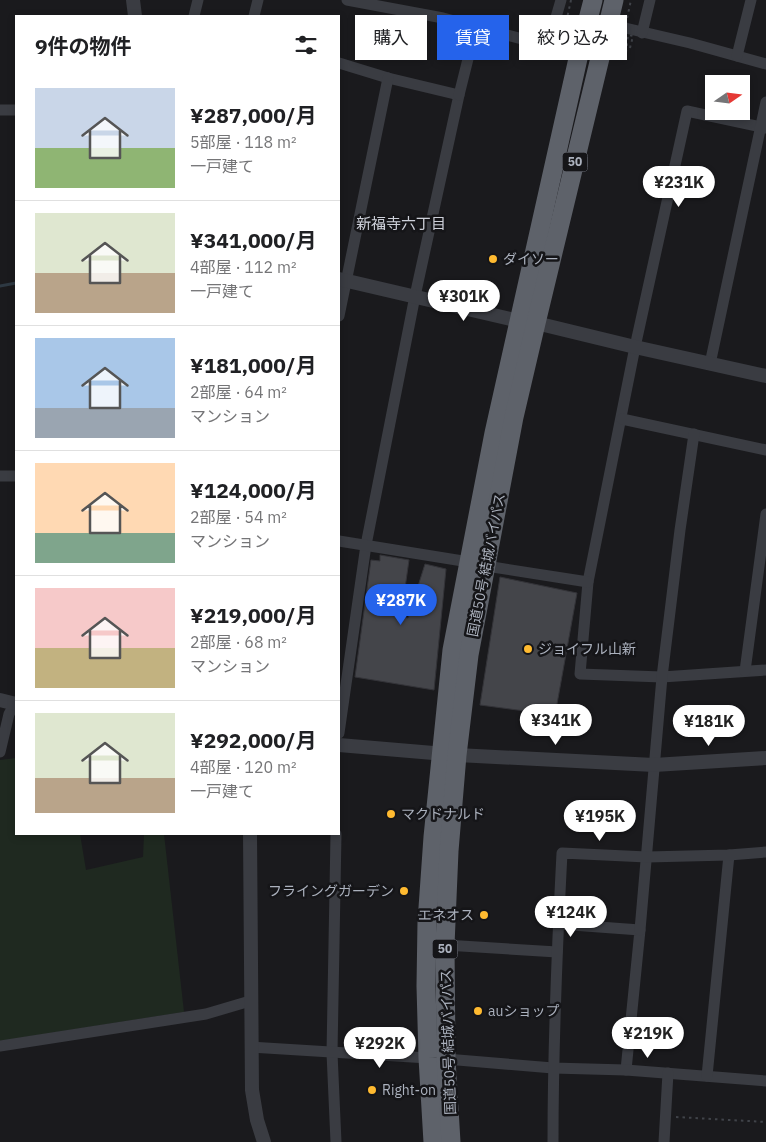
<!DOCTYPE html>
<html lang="ja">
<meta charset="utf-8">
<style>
:root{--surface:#fff;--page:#f2f2f2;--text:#202124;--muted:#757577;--line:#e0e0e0;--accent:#2563eb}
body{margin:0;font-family:"IBM Plex Sans","Noto Sans JP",sans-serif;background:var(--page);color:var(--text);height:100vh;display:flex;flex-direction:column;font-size:19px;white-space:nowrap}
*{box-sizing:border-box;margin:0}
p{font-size:16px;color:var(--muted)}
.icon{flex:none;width:28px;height:28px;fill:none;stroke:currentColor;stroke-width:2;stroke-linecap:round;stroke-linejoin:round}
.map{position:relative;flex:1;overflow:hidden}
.details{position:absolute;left:15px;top:15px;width:325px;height:820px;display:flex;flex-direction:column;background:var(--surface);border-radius:0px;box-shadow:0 2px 8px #0003}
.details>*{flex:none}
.banner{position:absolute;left:355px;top:15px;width:335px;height:45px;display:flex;gap:10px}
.needle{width:32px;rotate:76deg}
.fabs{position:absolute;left:705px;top:75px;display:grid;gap:10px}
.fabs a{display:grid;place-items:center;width:45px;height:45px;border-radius:0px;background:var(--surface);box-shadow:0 2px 8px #0003;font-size:25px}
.price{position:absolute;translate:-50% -42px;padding:0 11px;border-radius:18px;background:#fff;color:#222;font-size:16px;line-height:32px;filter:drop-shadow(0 1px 2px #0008)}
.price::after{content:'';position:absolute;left:50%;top:30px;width:15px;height:11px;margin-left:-8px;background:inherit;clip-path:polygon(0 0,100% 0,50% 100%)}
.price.active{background:var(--accent);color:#fff}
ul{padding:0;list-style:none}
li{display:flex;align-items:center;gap:15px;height:125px;padding:0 20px}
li+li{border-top:1px solid var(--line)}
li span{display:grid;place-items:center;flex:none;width:140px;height:100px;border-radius:0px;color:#555}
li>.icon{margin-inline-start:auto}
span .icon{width:60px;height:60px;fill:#fffc;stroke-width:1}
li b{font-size:21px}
h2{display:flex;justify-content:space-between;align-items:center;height:60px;padding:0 20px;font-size:21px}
.tag{padding:0 18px;border-radius:0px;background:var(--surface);box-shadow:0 2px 8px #0003;font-size:18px;line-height:45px}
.tag.active{background:var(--accent);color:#fff}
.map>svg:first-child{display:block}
.green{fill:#1f2920}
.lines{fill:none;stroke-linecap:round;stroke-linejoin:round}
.stream{stroke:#2e3943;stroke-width:3}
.building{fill:#44454a;stroke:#343439}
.path{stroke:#404349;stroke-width:2;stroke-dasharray:2.5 4;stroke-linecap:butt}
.minor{stroke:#3a3c42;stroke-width:11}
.tertiary{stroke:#3a3c42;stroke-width:14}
.trunk{stroke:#5e626a;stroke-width:19}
.path-bridge{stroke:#404349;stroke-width:2;stroke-dasharray:2.5 4;stroke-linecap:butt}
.poi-dot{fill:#ffba30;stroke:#151518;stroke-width:2}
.labels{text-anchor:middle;stroke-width:5;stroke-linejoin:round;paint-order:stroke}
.shield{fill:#151518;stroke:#7e828c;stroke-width:1}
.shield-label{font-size:12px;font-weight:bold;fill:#abb1bd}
.poi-label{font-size:14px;fill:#abb1bd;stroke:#151518;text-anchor:start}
.street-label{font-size:14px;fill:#abb1bd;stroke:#151518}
.neighbourhood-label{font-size:15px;fill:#cdd0d9;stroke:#151518}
</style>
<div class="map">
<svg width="766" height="1142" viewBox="0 0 766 1142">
<rect width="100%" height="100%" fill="#1a1a1d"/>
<!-- green -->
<path class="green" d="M16 758V834H80L86 870 143 857 144 834H164L184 1012 0 1041V760Z"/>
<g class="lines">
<!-- stream -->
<path class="stream" d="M0 286 16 283"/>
</g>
<!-- building -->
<g class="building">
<path d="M380 555 409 560 401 616 408 618 425 564 446 569 434 690 355 677 371 560 380 561Z"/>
<path d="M500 577 577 593 555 715 480 705Z"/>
</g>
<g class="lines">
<!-- path -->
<path class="path" d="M676 1117 766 1122"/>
<!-- minor -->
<g class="minor">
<path d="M347 0 443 18 579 54"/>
<path d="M194 16 198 0"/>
<path d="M254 16 258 0"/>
<path d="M608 24 690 43 766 64"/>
<path d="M642 33 650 0"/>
<path d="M548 45 561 0"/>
<path d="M737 56 751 0"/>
<path d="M339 63 388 78 459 95 415 296 366 545 339 733"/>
<path d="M459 95 476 27"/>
<path d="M0 110H16"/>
<path d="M766 128 687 111 635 347 588 582 580 674 662 677 766 670"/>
<path d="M339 316 388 78"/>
<path d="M710 364 766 102"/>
<path d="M622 419 766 450"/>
<path d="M0 476H16"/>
<path d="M339 541 469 562"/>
<path d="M486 566 588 582"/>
<path d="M745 671 766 514"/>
<path d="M0 752 9 714 16 702"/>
<path d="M336 834 332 1053 336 1142"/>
<path d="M558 924 640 930 626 1070"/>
<path d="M640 930 662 677 680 530 694 434"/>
<path d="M445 945 557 952"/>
<path d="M0 1046 206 1014 250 1001"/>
<path d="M251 1047 428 1058"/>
<path d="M446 1059 553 1068 626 1070 766 1081"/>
<path d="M707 1076 729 855"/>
<path d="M553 1142C553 1045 557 949 562 853L647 857 729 855 766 852"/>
<path d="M664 1142 668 1073"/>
</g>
<!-- tertiary -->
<g class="tertiary">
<path d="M133 0 135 16"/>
<path d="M339 279 519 321"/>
<path d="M536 323 635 347 766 376"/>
<path d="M0 700 16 704"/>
<path d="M339 745 457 755 654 765 766 758"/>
<path d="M250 834 252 1090 257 1120 264 1142"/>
</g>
<!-- trunk -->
<g class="trunk">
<path d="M433 1142 428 1058 426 986 427 922 433 837 452 650 494 433 579 54 593 0"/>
<path d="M451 1142 446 1059 445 945 449 851 457 755 469 655 514 417 536 323 614 0"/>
</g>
<!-- path-bridge -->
<g class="path-bridge">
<path d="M571 0 566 23 622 37 620 53H626L628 35 633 36 629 52"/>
<path d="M623 37 631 0"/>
</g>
</g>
<!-- markers -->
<g class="poi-dot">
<circle cx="493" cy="259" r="5"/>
<circle cx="528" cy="649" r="5"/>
<circle cx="391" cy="814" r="5"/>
<circle cx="404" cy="891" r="5"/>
<circle cx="484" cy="915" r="5"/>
<circle cx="478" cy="1011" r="5"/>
<circle cx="372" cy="1090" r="5"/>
</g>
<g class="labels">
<!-- shield labels -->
<g class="shield">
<rect x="562.5" y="152.5" width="25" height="19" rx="4"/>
<rect x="432.5" y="939.5" width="25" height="19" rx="4"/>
</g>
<g class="shield-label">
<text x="575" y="166">50</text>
<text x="445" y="953">50</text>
</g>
<!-- poi labels -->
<g class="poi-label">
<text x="503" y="264">ダイソー</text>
<text x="538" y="654">ジョイフル山新</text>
<text x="401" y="819">マクドナルド</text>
<text x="394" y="896" text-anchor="end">フライングガーデン</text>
<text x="474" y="920" text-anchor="end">エネオス</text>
<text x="488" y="1016">auショップ</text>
<text x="382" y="1095">Right-on</text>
</g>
<!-- street labels -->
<g class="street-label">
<text transform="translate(486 565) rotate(-79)" y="5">国道50号 結城バイパス</text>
<text transform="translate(448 1042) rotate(-92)" y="5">国道50号 結城バイパス</text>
</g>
<!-- neighbourhood labels -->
<g class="neighbourhood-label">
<text x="401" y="229">新福寺六丁目</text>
</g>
</g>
</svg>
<div class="fabs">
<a><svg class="needle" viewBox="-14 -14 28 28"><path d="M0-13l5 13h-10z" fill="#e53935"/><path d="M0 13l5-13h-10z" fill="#757577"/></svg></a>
</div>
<b class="price" style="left:679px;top:208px">¥231K</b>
<b class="price" style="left:464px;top:322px">¥301K</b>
<b class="price active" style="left:401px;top:626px">¥287K</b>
<b class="price" style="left:556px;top:746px">¥341K</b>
<b class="price" style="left:709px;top:747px">¥181K</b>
<b class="price" style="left:600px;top:842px">¥195K</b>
<b class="price" style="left:571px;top:938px">¥124K</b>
<b class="price" style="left:648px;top:1059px">¥219K</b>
<b class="price" style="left:380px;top:1069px">¥292K</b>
<div class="banner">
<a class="tag">購入</a>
<a class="tag active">賃貸</a>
<a class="tag">絞り込み</a>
</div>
<section class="details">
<h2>9件の物件<svg class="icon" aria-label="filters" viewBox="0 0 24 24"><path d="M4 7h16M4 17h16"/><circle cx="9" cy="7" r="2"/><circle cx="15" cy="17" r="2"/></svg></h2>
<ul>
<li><span style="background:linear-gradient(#c9d6e8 60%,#8fb573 0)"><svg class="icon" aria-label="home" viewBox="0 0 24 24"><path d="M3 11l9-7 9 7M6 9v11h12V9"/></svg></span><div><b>¥287,000/月</b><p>5部屋 · 118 m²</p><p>一戸建て</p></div></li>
<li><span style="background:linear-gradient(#dfe7d0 60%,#b9a48a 0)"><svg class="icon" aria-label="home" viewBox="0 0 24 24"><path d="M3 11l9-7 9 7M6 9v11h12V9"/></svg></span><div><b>¥341,000/月</b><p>4部屋 · 112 m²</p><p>一戸建て</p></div></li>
<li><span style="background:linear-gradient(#a9c7e8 70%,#9aa5b1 0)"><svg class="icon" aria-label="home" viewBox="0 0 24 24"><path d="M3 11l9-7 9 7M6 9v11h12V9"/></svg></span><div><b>¥181,000/月</b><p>2部屋 · 64 m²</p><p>マンション</p></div></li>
<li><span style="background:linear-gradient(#ffd9b3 70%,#7fa58c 0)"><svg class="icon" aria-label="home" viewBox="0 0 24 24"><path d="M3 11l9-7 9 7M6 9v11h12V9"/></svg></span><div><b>¥124,000/月</b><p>2部屋 · 54 m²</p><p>マンション</p></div></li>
<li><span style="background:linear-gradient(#f6c9c9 60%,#c2b280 0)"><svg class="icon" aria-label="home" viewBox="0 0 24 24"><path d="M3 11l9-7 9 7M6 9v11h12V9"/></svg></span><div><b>¥219,000/月</b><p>2部屋 · 68 m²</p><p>マンション</p></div></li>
<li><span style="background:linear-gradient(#dfe7d0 65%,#b9a48a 0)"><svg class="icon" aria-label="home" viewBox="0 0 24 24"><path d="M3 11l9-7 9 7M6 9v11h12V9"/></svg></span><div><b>¥292,000/月</b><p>4部屋 · 120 m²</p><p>一戸建て</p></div></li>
</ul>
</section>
</div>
